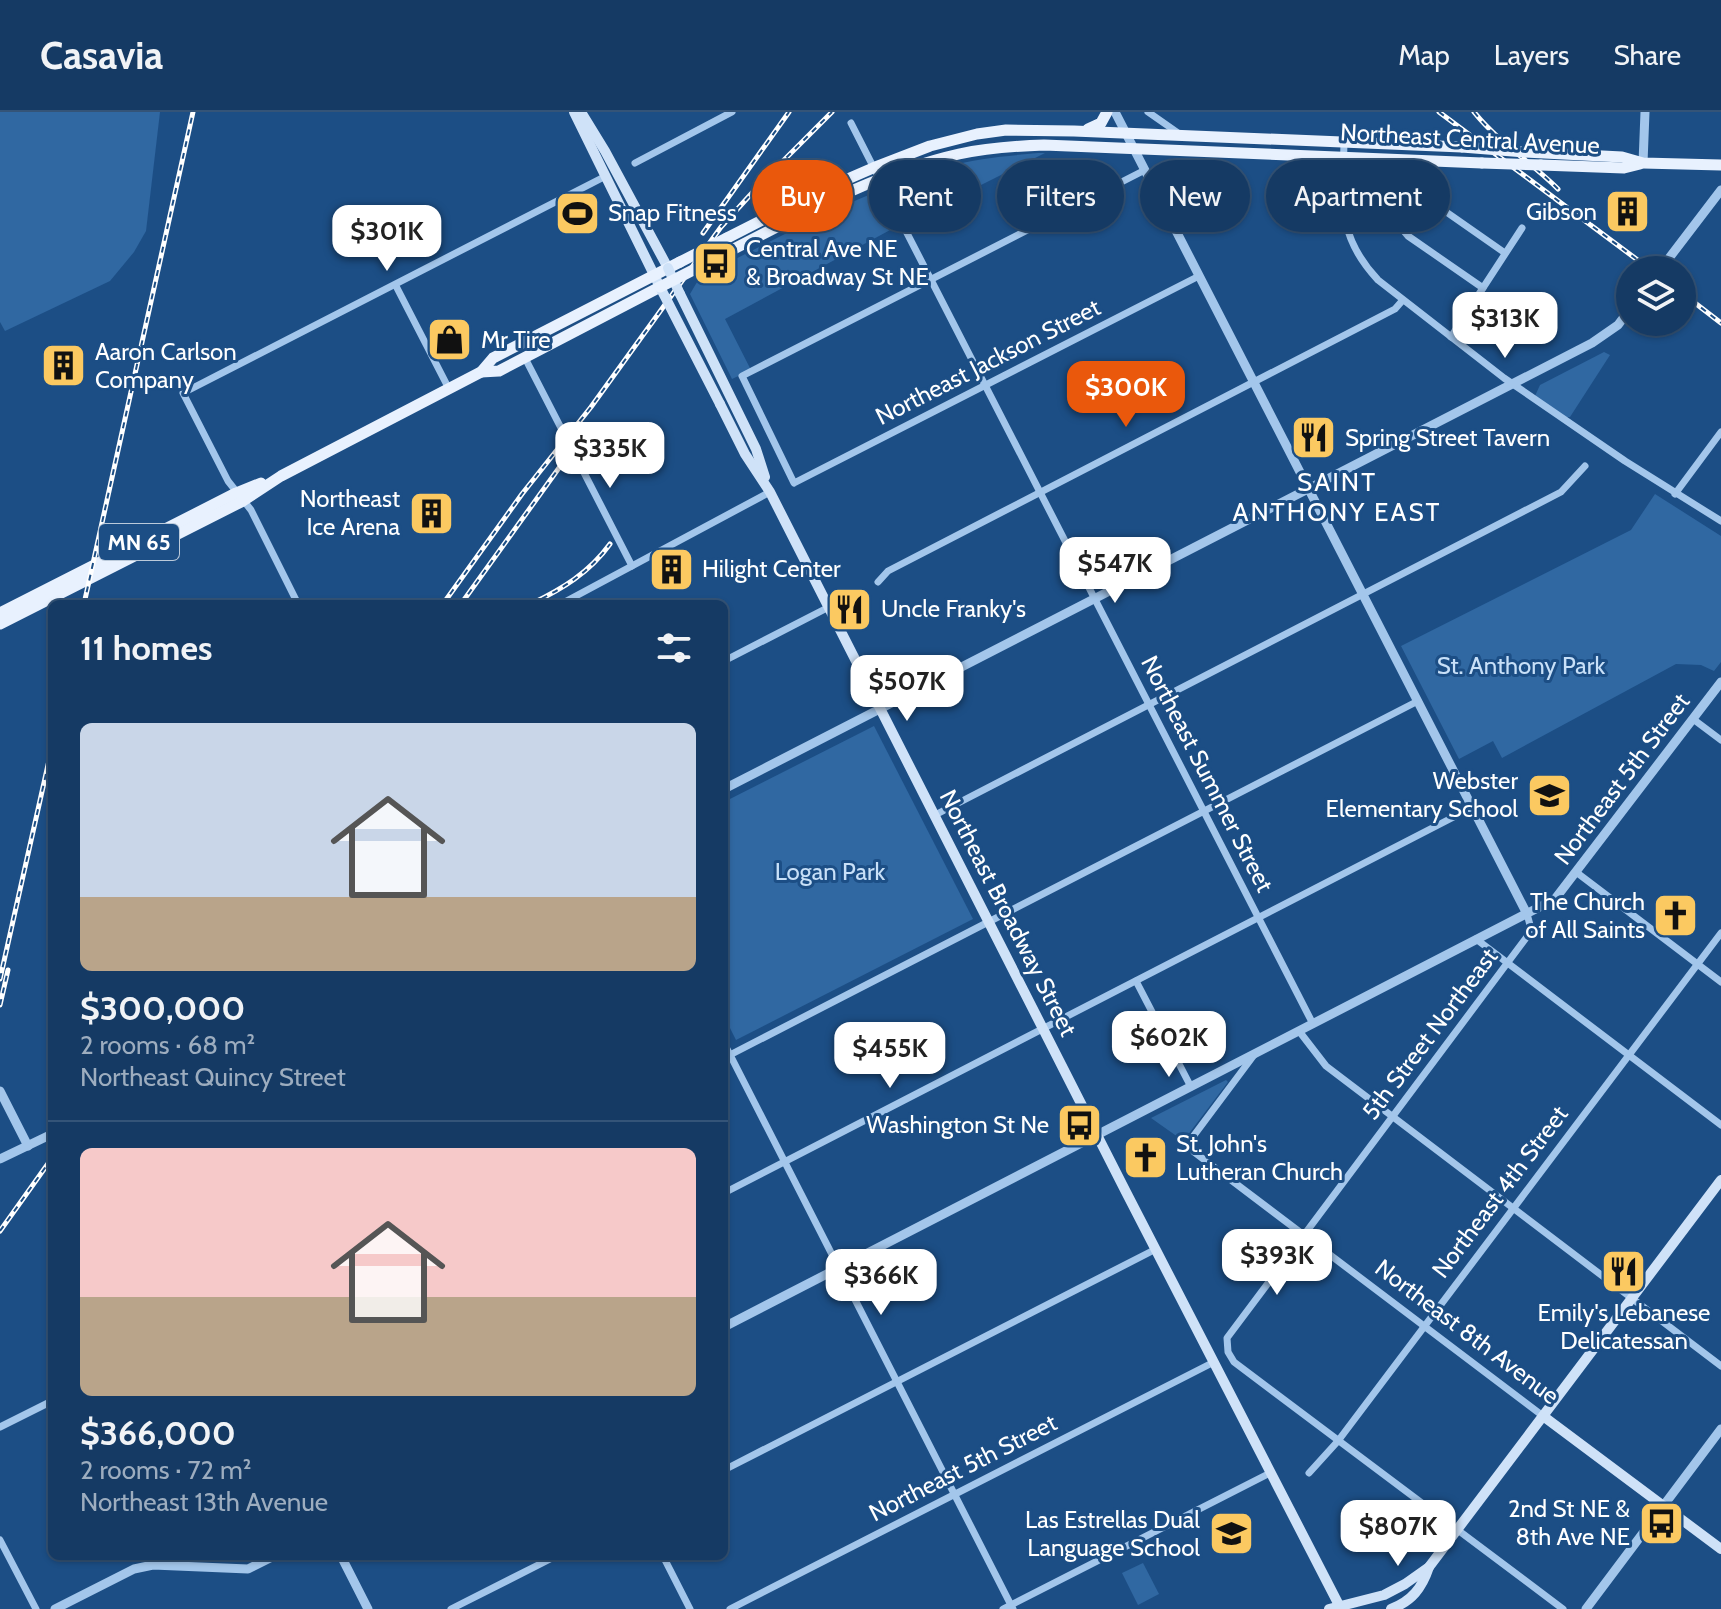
<!DOCTYPE html>
<meta charset="utf-8">
<style>
:root{--surface:#153a64;--page:#1e416a;--text:#f1f3f6;--muted:#9dadbf;--line:#345478;--accent:#ea580c}
body{margin:0;font-family:Cabin,sans-serif;background:var(--page);color:var(--text);height:100vh;display:flex;flex-direction:column;font-size:30px;white-space:nowrap}
*{box-sizing:border-box;margin:0}
p{font-size:26px;color:var(--muted)}
.icon{flex:none;width:44px;height:44px;fill:none;stroke:currentColor;stroke-width:2;stroke-linecap:round;stroke-linejoin:round}
.map{position:relative;flex:1;overflow:hidden}
.panel{position:absolute;left:48px;top:488px;width:680px;height:960px;display:flex;flex-direction:column;background:var(--surface);border-radius:12px;box-shadow:0 2px 6px #0004,0 0 0 2px var(--line)}
.panel>*{flex:none}
.hud{position:absolute;left:752px;top:48px;width:760px;height:72px;display:flex;gap:16px}
.fabs{position:absolute;left:1616px;top:144px;display:grid;gap:16px}
.fabs a{display:grid;place-items:center;width:80px;height:80px;border-radius:50%;background:var(--surface);box-shadow:0 2px 6px #0004,0 0 0 2px var(--line);font-size:40px}
.price{position:absolute;translate:-50% -68px;padding:0 18px;border-radius:16px;background:#fff;color:#222;font-size:26px;line-height:52px;filter:drop-shadow(0 2px 4px #0008)}
.price::after{content:'';position:absolute;left:50%;top:48px;width:24px;height:18px;margin-left:-12px;background:inherit;clip-path:polygon(0 0,100% 0,50% 100%)}
.price.active{background:var(--accent);color:#fff}
ul{padding:0;list-style:none}
li{display:grid;align-content:center;gap:16px;height:424px;padding:0 32px}
li+li{border-top:2px solid var(--line)}
li span{display:grid;place-items:center;height:248px;border-radius:12px;color:#555}
li>.icon{margin-inline-start:auto}
span .icon{width:144px;height:144px;fill:#fffc;stroke-width:1}
li b{font-size:34px}
h2{display:flex;justify-content:space-between;align-items:center;height:96px;padding:0 32px;font-size:34px}
.pill{padding:0 28px;border-radius:36px;background:var(--surface);box-shadow:0 2px 6px #0004,0 0 0 2px var(--line);font-size:28px;line-height:72px}
.pill.active{background:var(--accent);color:#fff}
header{display:flex;align-items:center;gap:48px;box-sizing:border-box;height:112px;padding:0 40px;background:var(--surface);border-bottom:2px solid var(--line)}
header strong{font-size:38px}
nav{display:flex;gap:44px;margin-inline-start:auto;font-size:28px}
.map>svg:first-child{display:block}
.green{fill:#3068a2}
.lines{fill:none;stroke-linecap:round;stroke-linejoin:round}
.minor{stroke:#a3c6eb;stroke-width:7}
.tertiary{stroke:#a3c6eb;stroke-width:9}
.secondary{stroke:#cfe2f8;stroke-width:10}
.primary{stroke:#e8f1fe;stroke-width:11}
.rail-casing{stroke:#fff;stroke-width:5}
.rail{stroke:#1c4e85;stroke-width:2;stroke-dasharray:6;stroke-linecap:butt}
.secondary-bridge{stroke:#cfe2f8;stroke-width:10}
.primary-bridge{stroke:#e8f1fe;stroke-width:11}
.labels{text-anchor:middle;stroke-width:6;stroke-linejoin:round;paint-order:stroke}
.shield{fill:#1c4e85;stroke:#bbcada;stroke-width:2}
.shield-label{font-size:22px;font-weight:bold;fill:#fff}
.street-label{font-size:24px;fill:#fff;stroke:#1c4e85}
.poi-label{font-size:24px;fill:#fff;stroke:#1c4e85;text-anchor:start}
.park-label{font-size:24px;fill:#c8e0f8;stroke:#1c4e85}
.neighbourhood-label{font-size:26px;letter-spacing:2px;fill:#fff;stroke:#1c4e85}
</style>
<header>
<strong>Casavia</strong>
<nav><a>Map</a><a>Layers</a><a>Share</a></nav>
</header>
<div class="map">
<svg width="1721" height="1497" viewBox="0 0 1721 1497">
<rect width="100%" height="100%" fill="#1c4e85"/>
<!-- green -->
<g class="green">
<path d="M0 0H160L146 119 134 140 110 169 5 219 0 210Z"/>
<path d="M1038 41H1045L911 108 899 83 891 78C881 81 880 85 878 96L886 104 892 117 725 207 751 258 732 267 690 182 700 165C780 125 860 80 947 55 977 46 1008 44 1038 41Z"/>
<path d="M1604 240 1610 243 1570 305H1566L1535 284 1540 273Z"/>
<path d="M1655 382 1721 424V550L1714 559 1701 553 1676 552 1502 646 1493 629 1459 647 1401 534 1631 418Z"/>
<path d="M874 614 973 807 736 928 724 904V690Z"/>
<path d="M1226 968 1228 970 1187 1024 1185 1030 1151 1006Z"/>
<path d="M1143 1451 1159 1482 1138 1493 1122 1461Z"/>
</g>
<g class="lines">
<!-- minor -->
<g class="minor">
<path d="M1148 0 1181 23"/>
<path d="M851 11 880 68"/>
<path d="M1344 30C1343 87 1335 122 1378 168L1504 266 1625 349 1721 409"/>
<path d="M635 51 732 0"/>
<path d="M1145 58 742 264 794 371 1199 164"/>
<path d="M890 88 1313 912"/>
<path d="M396 174 449 277"/>
<path d="M1483 176 1408 124C1400 116 1399 108 1401 98 1410 88 1419 85 1432 90L1505 141"/>
<path d="M1451 225 1522 116"/>
<path d="M525 246 632 454"/>
<path d="M1675 382 1721 320"/>
<path d="M878 470 888 459 1395 197 1402 189"/>
<path d="M298 492 251 398 228 369 183 281 604 65"/>
<path d="M561 492 770 380"/>
<path d="M724 549 829 495"/>
<path d="M1693 607 1721 628"/>
<path d="M935 703 1561 380 1585 354"/>
<path d="M1576 760 1721 870"/>
<path d="M1527 802 1530 813 1529 822 1227 1226 1228 1240 1234 1250 1563 1497"/>
<path d="M1476 827 1721 1013"/>
<path d="M1136 869 1191 975"/>
<path d="M1299 919 1326 954 1721 1254"/>
<path d="M724 931 1013 1497"/>
<path d="M1254 943 1192 1026 1191 1032 1194 1040 1543 1304"/>
<path d="M724 946 1418 589"/>
<path d="M724 1081 1473 695"/>
<path d="M0 1315 52 1289"/>
<path d="M724 1358 1156 1137"/>
<path d="M1309 1361 1338 1329 1721 821"/>
<path d="M0 1428 36 1497"/>
<path d="M663 1444 690 1497"/>
<path d="M451 1497 556 1444"/>
<path d="M730 1497 1214 1250"/>
<path d="M1003 1497 1270 1361"/>
</g>
<!-- tertiary -->
<g class="tertiary">
<path d="M1115 0 1527 802"/>
<path d="M1643 51 1645 0"/>
<path d="M1660 158 1721 78"/>
<path d="M724 677 1592 231 1618 213 1630 197"/>
<path d="M0 979 28 1034"/>
<path d="M0 1047 52 1022"/>
<path d="M724 1215 1555 787 1721 570"/>
<path d="M341 1444 368 1497"/>
<path d="M55 1497 134 1457 153 1453 248 1457 274 1444"/>
<path d="M1586 1497 1721 1317"/>
</g>
<!-- secondary -->
<g class="secondary">
<path d="M574 0 660 175"/>
<path d="M581 0 605 39 668 156"/>
<path d="M680 182 756 337 765 365"/>
<path d="M720 292 745 342 770 380 1126 1080 1341 1497"/>
<path d="M1543 1304 1721 1437"/>
<path d="M1329 1497 1384 1483 1405 1472 1429 1455 1721 1068"/>
<path d="M1391 1497C1412 1489 1422 1476 1429 1455"/>
</g>
<!-- primary -->
<g class="primary">
<path d="M1088 17 1101 11 1107 0"/>
<path d="M1525 40 1622 45 1643 51 1721 53"/>
<path d="M1541 53 1624 56 1640 52"/>
<path d="M727 126 813 82 873 56 930 34 977 22 1006 18 1074 19 1462 35"/>
<path d="M732 138C804 101 879 60 959 42 987 36 1015 34 1044 33L1482 51"/>
<path d="M481 260 499 259 660 175"/>
<path d="M0 501 236 381 261 371"/>
<path d="M0 512 243 389 281 364 481 260 493 246 680 150"/>
</g>
<defs>
<g id="rail">
<path d="M1439 0 1651 158"/>
<path d="M1474 0C1498 30 1531 50 1558 77"/>
<path d="M703 121 789 0"/>
<path d="M1682 181 1721 211"/>
<path d="M84 492 193 0"/>
<path d="M443 492 522 382 591 295 721 115 762 70 832 0"/>
<path d="M461 492 587 317"/>
<path d="M531 492C562 477 589 461 610 432"/>
<path d="M0 867 52 635"/>
<path d="M0 893 8 858"/>
<path d="M0 1119 52 1046"/>
</g>
</defs>
<!-- rail casing -->
<use href="#rail" class="rail-casing"/>
<!-- rail -->
<use href="#rail" class="rail"/>
<!-- secondary-bridge -->
<g class="secondary-bridge">
<path d="M668 156 680 182"/>
<path d="M660 175 720 292"/>
</g>
<!-- primary-bridge -->
<g class="primary-bridge">
<path d="M1462 35 1525 40"/>
<path d="M1482 51 1541 53"/>
<path d="M680 150 727 126"/>
<path d="M660 175 732 138"/>
</g>
</g>
<!-- icons -->
<defs>
<symbol id="building-square" viewBox="-11 -11 22 22"><rect x="-9" y="-9" width="18" height="18" rx="4" fill="#fbc961" stroke="#1c4e85"/><path d="M-4-6H4V6H1V3H-1V6H-4ZM-2.5-4.3h1.7v1.8h-1.7ZM.8-4.3h1.7v1.8H.8ZM-2.5-1h1.7V.8h-1.7ZM.8-1h1.7V.8H.8Z" fill="#111"/></symbol>
<symbol id="stadium-square" viewBox="-11 -11 22 22"><rect x="-9" y="-9" width="18" height="18" rx="4" fill="#fbc961" stroke="#1c4e85"/><path d="M0-5a6.5 5 0 1 0 0 10a6.5 5 0 1 0 0-10ZM-3.5-1.8h7v3.6h-7Z" fill="#111"/></symbol>
<symbol id="bus-square" viewBox="-11 -11 22 22"><rect x="-9" y="-9" width="18" height="18" rx="4" fill="#fbc961" stroke="#1c4e85"/><path d="M-5-6H5V4H4V6H2V4H-2V6H-4V4H-5ZM-3.5-4V0h7V-4ZM-3.5 1.2v1.5H-2V1.2ZM2 1.2v1.5H3.5V1.2Z" fill="#111"/></symbol>
<symbol id="shop-square" viewBox="-11 -11 22 22"><rect x="-9" y="-9" width="18" height="18" rx="4" fill="#fbc961" stroke="#1c4e85"/><path d="M-5-2.5h2.3a2.7 3.5 0 0 1 5.4 0H5L5.5 6h-11ZM-1.5-2.5h3a1.5 2.3 0 0 0-3 0Z" fill="#111"/></symbol>
<symbol id="restaurant-square" viewBox="-11 -11 22 22"><rect x="-9" y="-9" width="18" height="18" rx="4" fill="#fbc961" stroke="#1c4e85"/><path d="M-5-6h1v4h1v-4h1v4h1v-4h1v5L-1.5 .5V6h-2V.5L-5-1ZM5-6V6H3V1.5H1.5Q1.5-4 5-6Z" fill="#111"/></symbol>
<symbol id="school-square" viewBox="-11 -11 22 22"><rect x="-9" y="-9" width="18" height="18" rx="4" fill="#fbc961" stroke="#1c4e85"/><path d="M0-5L7-2L0 1L-7-2ZM-4 1L0 2.5L4 1V4Q0 6-4 4Z" fill="#111"/></symbol>
<symbol id="church-square" viewBox="-11 -11 22 22"><rect x="-9" y="-9" width="18" height="18" rx="4" fill="#fbc961" stroke="#1c4e85"/><path d="M-1.2-6h2.4v3.5h3.3v2.4h-3.3V6h-2.4V-.1h-3.3v-2.4h3.3Z" fill="#111"/></symbol>
</defs>
<g fill-rule="evenodd">
<use href="#building-square" x="1602" y="74" width="51" height="51"/>
<use href="#stadium-square" x="552" y="76" width="51" height="51"/>
<use href="#bus-square" x="690" y="126" width="51" height="51"/>
<use href="#shop-square" x="424" y="202" width="51" height="51"/>
<use href="#building-square" x="38" y="228" width="51" height="51"/>
<use href="#restaurant-square" x="1288" y="300" width="51" height="51"/>
<use href="#building-square" x="406" y="376" width="51" height="51"/>
<use href="#building-square" x="646" y="432" width="51" height="51"/>
<use href="#restaurant-square" x="824" y="472" width="51" height="51"/>
<use href="#school-square" x="1524" y="658" width="51" height="51"/>
<use href="#church-square" x="1650" y="778" width="51" height="51"/>
<use href="#bus-square" x="1054" y="988" width="51" height="51"/>
<use href="#church-square" x="1120" y="1020" width="51" height="51"/>
<use href="#restaurant-square" x="1598" y="1134" width="51" height="51"/>
<use href="#bus-square" x="1636" y="1386" width="51" height="51"/>
<use href="#school-square" x="1206" y="1396" width="51" height="51"/>
</g>
<g class="labels">
<!-- shield labels -->
<rect class="shield" x="99" y="412" width="80" height="36" rx="6"/>
<g class="shield-label">
<text x="139" y="438">MN 65</text>
</g>
<!-- street labels -->
<g class="street-label">
<text transform="translate(1470 27) rotate(3)" y="8">Northeast Central Avenue</text>
<text transform="translate(988 250) rotate(-27)" y="8">Northeast Jackson Street</text>
<text transform="translate(1207 662) rotate(63)" y="8">Northeast Summer Street</text>
<text transform="translate(1622 667) rotate(-53)" y="8">Northeast 5th Street</text>
<text transform="translate(1008 801) rotate(63)" y="8">Northeast Broadway Street</text>
<text transform="translate(1430 922) rotate(-53)" y="8">5th Street Northeast</text>
<text transform="translate(1500 1080) rotate(-53)" y="8">Northeast 4th Street</text>
<text transform="translate(1467 1220) rotate(37)" y="8">Northeast 8th Avenue</text>
<text transform="translate(963 1356) rotate(-27)" y="8">Northeast 5th Street</text>
</g>
<!-- poi labels -->
<g class="poi-label">
<text x="1597" y="108" text-anchor="end">Gibson</text>
<text x="608" y="109">Snap Fitness</text>
<text x="746" y="145">Central Ave NE<tspan x="746" dy="28">&amp; Broadway St NE</tspan></text>
<text x="481" y="236">Mr Tire</text>
<text x="95" y="248">Aaron Carlson<tspan x="95" dy="28">Company</tspan></text>
<text x="1345" y="334">Spring Street Tavern</text>
<text x="400" y="395" text-anchor="end">Northeast<tspan x="400" dy="28">Ice Arena</tspan></text>
<text x="702" y="465">Hilight Center</text>
<text x="881" y="505">Uncle Franky's</text>
<text x="1518" y="677" text-anchor="end">Webster<tspan x="1518" dy="28">Elementary School</tspan></text>
<text x="1645" y="798" text-anchor="end">The Church<tspan x="1645" dy="28">of All Saints</tspan></text>
<text x="1049" y="1021" text-anchor="end">Washington St Ne</text>
<text x="1176" y="1040">St. John's<tspan x="1176" dy="28">Lutheran Church</tspan></text>
<text x="1624" y="1209" text-anchor="middle">Emily's Lebanese<tspan x="1624" dy="28">Delicatessan</tspan></text>
<text x="1630" y="1405" text-anchor="end">2nd St NE &amp;<tspan x="1630" dy="28">8th Ave NE</tspan></text>
<text x="1200" y="1416" text-anchor="end">Las Estrellas Dual<tspan x="1200" dy="28">Language School</tspan></text>
</g>
<!-- park labels -->
<g class="park-label">
<text x="1521" y="562">St. Anthony Park</text>
<text x="830" y="768">Logan Park</text>
</g>
<!-- neighbourhood labels -->
<g class="neighbourhood-label">
<text x="1337" y="379">SAINT<tspan x="1337" dy="30">ANTHONY EAST</tspan></text>
</g>
</g>
</svg>
<div class="fabs">
<a><svg class="icon" aria-label="layers" viewBox="0 0 24 24"><path d="M12 4l9 5-9 5-9-5zM3 14l9 5 9-5"/></svg></a>
</div>
<b class="price" style="left:387px;top:161px">$301K</b>
<b class="price" style="left:1505px;top:248px">$313K</b>
<b class="price active" style="left:1126px;top:317px">$300K</b>
<b class="price" style="left:610px;top:378px">$335K</b>
<b class="price" style="left:1115px;top:493px">$547K</b>
<b class="price" style="left:907px;top:611px">$507K</b>
<b class="price" style="left:1169px;top:967px">$602K</b>
<b class="price" style="left:890px;top:978px">$455K</b>
<b class="price" style="left:1277px;top:1185px">$393K</b>
<b class="price" style="left:881px;top:1205px">$366K</b>
<b class="price" style="left:1398px;top:1456px">$807K</b>
<div class="hud">
<a class="pill active">Buy</a>
<a class="pill">Rent</a>
<a class="pill">Filters</a>
<a class="pill">New</a>
<a class="pill">Apartment</a>
</div>
<section class="panel">
<h2>11 homes<svg class="icon" aria-label="filters" viewBox="0 0 24 24"><path d="M4 7h16M4 17h16"/><circle cx="9" cy="7" r="2"/><circle cx="15" cy="17" r="2"/></svg></h2>
<ul>
<li><span style="background:linear-gradient(#c9d6e8 70%,#b9a48a 0)"><svg class="icon" aria-label="home" viewBox="0 0 24 24"><path d="M3 11l9-7 9 7M6 9v11h12V9"/></svg></span><div><b>$300,000</b><p>2 rooms · 68 m²</p><p>Northeast Quincy Street</p></div></li>
<li><span style="background:linear-gradient(#f6c9c9 60%,#b9a48a 0)"><svg class="icon" aria-label="home" viewBox="0 0 24 24"><path d="M3 11l9-7 9 7M6 9v11h12V9"/></svg></span><div><b>$366,000</b><p>2 rooms · 72 m²</p><p>Northeast 13th Avenue</p></div></li>
</ul>
</section>
</div>
